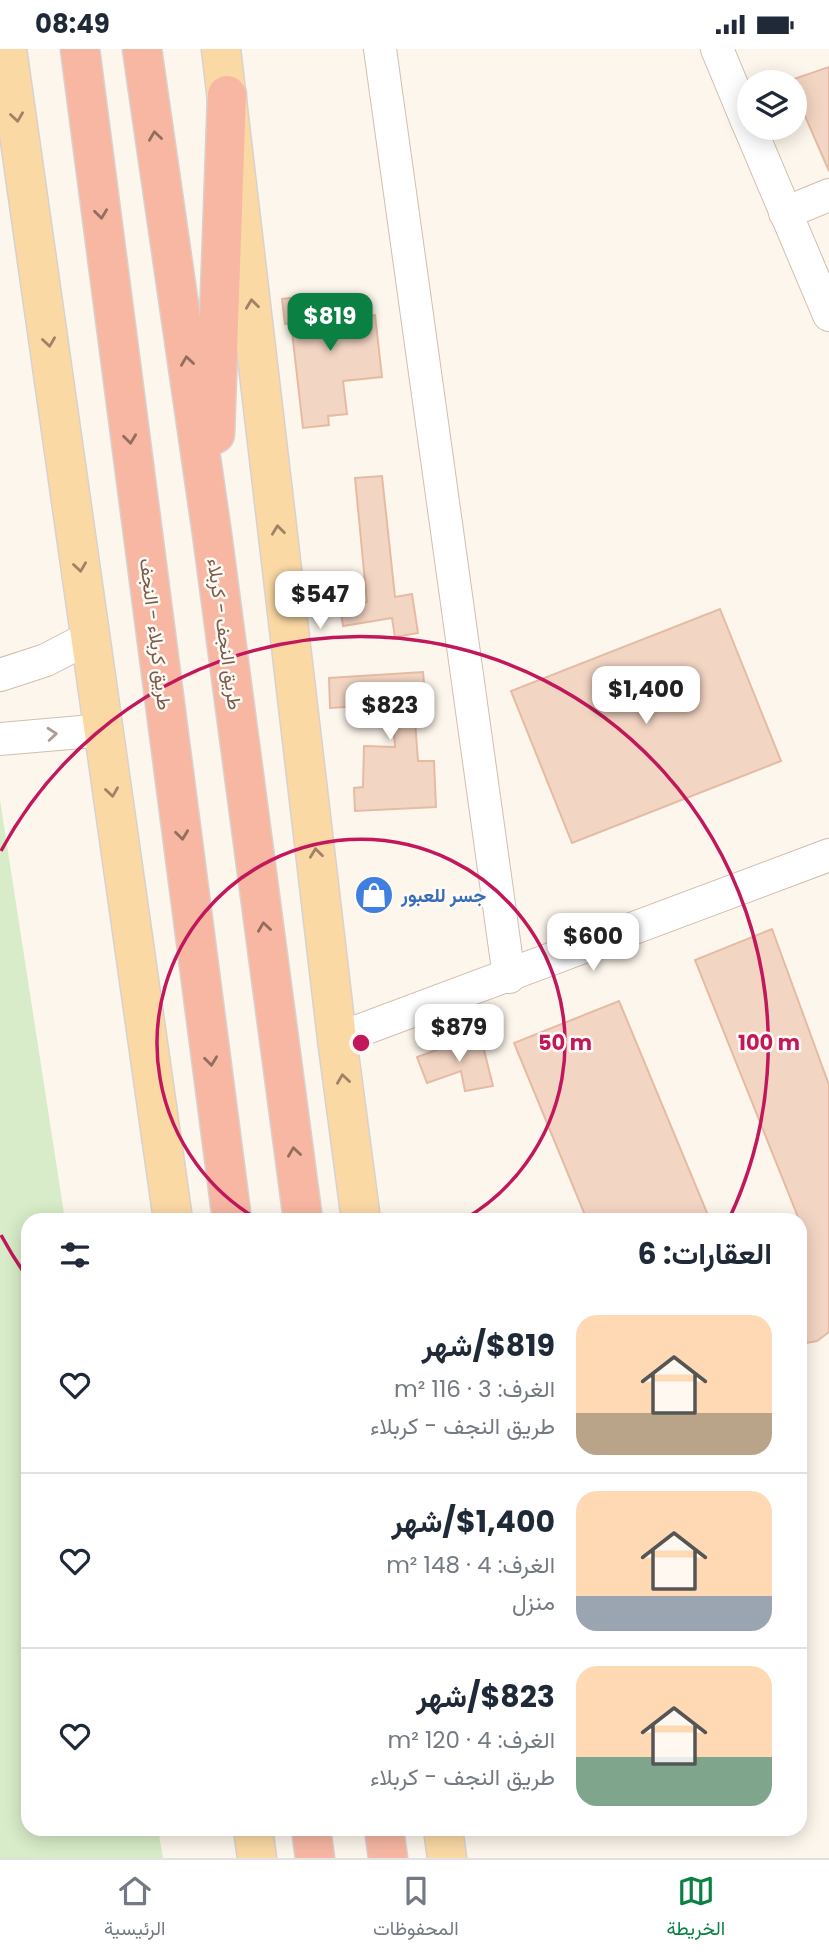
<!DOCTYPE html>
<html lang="ar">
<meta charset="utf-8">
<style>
:root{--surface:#fff;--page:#f2f2f3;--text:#1f2937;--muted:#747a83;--line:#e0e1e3;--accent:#0b8043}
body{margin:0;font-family:Poppins,Vazirmatn,sans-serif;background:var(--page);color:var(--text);direction:rtl;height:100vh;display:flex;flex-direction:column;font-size:26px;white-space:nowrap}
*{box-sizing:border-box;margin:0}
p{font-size:23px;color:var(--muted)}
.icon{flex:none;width:38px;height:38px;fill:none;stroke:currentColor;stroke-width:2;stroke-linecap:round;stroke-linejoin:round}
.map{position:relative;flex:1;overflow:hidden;direction:ltr}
.details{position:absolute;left:21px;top:1164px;width:786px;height:623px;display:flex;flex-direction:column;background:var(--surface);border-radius:21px;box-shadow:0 4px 18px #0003;direction:rtl}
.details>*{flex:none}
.controls{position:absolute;left:737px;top:21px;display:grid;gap:14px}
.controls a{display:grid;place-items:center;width:70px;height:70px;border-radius:50%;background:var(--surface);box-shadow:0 4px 18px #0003;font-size:35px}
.price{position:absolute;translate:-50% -60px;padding:0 16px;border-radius:14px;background:#fff;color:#222;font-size:23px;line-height:46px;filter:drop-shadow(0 2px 4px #0008)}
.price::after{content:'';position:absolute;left:50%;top:42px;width:21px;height:16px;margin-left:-10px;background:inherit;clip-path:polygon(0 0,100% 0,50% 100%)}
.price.on{background:var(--accent);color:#fff}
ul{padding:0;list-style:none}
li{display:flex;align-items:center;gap:21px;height:175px;padding:0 35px}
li+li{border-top:2px solid var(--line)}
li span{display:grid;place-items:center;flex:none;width:196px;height:140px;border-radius:21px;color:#555}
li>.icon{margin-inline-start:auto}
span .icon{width:84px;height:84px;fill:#fffc;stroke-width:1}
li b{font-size:30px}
h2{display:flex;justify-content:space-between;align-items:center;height:84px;padding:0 35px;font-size:30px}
.status{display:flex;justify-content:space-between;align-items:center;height:49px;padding:0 35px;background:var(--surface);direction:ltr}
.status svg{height:19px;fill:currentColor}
.menu{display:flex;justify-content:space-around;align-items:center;height:98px;border-top:2px solid var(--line);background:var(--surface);font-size:19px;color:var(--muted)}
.menu a{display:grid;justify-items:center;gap:4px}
.menu .on{color:var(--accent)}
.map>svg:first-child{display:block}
.green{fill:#d8ecc9}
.building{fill:#f3d5c3;stroke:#e6bba3;stroke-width:2}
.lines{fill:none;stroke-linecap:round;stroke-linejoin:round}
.minor-casing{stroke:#d1beb0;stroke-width:34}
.major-casing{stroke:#dad1cd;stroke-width:41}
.highway-casing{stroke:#dad1cd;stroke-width:41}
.minor{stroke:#fff;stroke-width:32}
.major{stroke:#fbd9a5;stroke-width:38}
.highway{stroke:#f7b7a3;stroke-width:38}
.oneway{stroke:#a18267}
.oneway2{stroke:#936e5e}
.oneway3{stroke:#af9d94}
.ring{fill:none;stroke:#c2185b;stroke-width:3.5}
.labels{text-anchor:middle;stroke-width:5;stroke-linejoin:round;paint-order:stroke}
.street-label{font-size:19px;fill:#7a5c4d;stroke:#fffaf3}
.shop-label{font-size:19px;font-weight:bold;fill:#366cbe;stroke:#fffaf3;text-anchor:start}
.centre{fill:#c2185b;stroke:#fffaf3;stroke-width:3.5}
.ring-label{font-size:21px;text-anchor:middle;font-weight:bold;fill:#c2185b;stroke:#fffaf3;stroke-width:5;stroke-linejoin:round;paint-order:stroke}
</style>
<div class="status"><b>08:49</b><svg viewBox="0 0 49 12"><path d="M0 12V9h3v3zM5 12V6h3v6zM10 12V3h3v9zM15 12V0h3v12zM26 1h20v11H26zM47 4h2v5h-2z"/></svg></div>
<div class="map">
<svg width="829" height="1809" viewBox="0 0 829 1809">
<rect width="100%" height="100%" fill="#fdf6ec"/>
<!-- green -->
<path class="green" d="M0 751 65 1171H28V1780H158L163 1809H0Z"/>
<!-- building -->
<g class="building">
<path d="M829 18V122L805 67 794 71V30Z"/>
<path d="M326 245V251L357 248 359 268 375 266 382 328 343 332 347 365 328 367 329 376 303 379 291 274 285 275 282 250Z"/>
<path d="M382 427 395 548 412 545 418 584 395 588 392 569 343 577 340 557 367 553 355 429Z"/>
<path d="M720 560 781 712 572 794 511 642Z"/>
<path d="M423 623 426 657 414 658 418 712H434L436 758 355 762 354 739 363 738 364 697 395 698 392 655 330 659 329 629Z"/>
<path d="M772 880 829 1036V1283L817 1292 800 1295V1200L804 1183 695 911Z"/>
<path d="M619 952 710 1171H587L514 994Z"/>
<path d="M480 985 493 1037 465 1042 461 1022 427 1034 417 1008Z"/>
</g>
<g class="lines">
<defs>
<g id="minor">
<path d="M380 0 509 928"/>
<path d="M717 0 749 77"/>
<path d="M750 79 829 266"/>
<path d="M785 164 829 146"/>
<path d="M0 626 46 611 90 588"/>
<path d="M0 690 104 681"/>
<path d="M337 990 829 806"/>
</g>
<g id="major">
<path d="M7 0 173 1171"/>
<path d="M221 0 337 990 361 1171"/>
<path d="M253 1780 257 1809"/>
<path d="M443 1780 447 1809"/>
</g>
<g id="highway">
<path d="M80 0 232 1171"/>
<path d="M142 0 212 485 303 1171"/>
<path d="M215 385 227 46"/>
<path d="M311 1780 315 1809"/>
<path d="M384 1780 388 1809"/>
</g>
</defs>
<!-- minor casing -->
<use href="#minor" class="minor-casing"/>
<!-- major casing -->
<use href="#major" class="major-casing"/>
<!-- highway casing -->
<use href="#highway" class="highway-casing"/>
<!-- minor -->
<use href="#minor" class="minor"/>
<!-- major -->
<use href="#major" class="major"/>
<!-- highway -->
<use href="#highway" class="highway"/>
</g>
<!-- one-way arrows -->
<defs><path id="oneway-chevron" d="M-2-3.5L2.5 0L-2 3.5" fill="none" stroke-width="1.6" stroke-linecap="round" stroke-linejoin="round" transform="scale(1.75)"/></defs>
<g class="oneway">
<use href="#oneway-chevron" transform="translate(17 68) rotate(82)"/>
<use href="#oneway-chevron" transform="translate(252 255) rotate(-97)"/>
<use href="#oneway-chevron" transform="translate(49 293) rotate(82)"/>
<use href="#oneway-chevron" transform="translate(278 481) rotate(-97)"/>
<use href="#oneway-chevron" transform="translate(80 518) rotate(82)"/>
<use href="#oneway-chevron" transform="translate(112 743) rotate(82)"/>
<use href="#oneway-chevron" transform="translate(316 804) rotate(-97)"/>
<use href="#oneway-chevron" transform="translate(343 1030) rotate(-98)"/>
</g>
<g class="oneway2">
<use href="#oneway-chevron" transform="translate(155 87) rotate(-98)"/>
<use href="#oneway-chevron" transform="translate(101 165) rotate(83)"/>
<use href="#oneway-chevron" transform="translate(187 312) rotate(-98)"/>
<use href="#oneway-chevron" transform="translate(130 390) rotate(83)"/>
<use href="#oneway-chevron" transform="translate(182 786) rotate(83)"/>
<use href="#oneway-chevron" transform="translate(264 878) rotate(-98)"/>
<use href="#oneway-chevron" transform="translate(211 1012) rotate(83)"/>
<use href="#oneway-chevron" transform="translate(294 1103) rotate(-98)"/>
</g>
<use class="oneway3" href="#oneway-chevron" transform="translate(52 685) rotate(-5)"/>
<!-- distance rings -->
<g class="ring">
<path d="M259 1171A204 204 0 1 1 463 1171"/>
<path d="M27 1228A408 408 0 0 1 1 1186M1 802A408 408 0 0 1 729 1170"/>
</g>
<!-- icons -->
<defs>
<symbol id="shop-disc" viewBox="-11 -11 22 22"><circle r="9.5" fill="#3f7fe0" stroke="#fffaf3"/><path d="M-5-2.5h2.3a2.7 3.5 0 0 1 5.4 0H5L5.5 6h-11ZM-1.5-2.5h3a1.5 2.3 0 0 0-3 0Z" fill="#fff"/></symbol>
</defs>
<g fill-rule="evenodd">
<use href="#shop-disc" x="352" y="824" width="44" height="44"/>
</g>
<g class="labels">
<!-- street labels -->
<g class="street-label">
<text transform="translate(156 585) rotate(83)" y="7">طريق کربلاء - النجف</text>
<text transform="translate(225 585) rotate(82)" y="7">طريق النجف - کربلاء</text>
</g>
<!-- shop labels -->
<g class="shop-label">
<text x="401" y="853">جسر للعبور</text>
</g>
</g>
<circle cx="361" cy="994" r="10" class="centre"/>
<g class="ring-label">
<text x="565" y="1001">50 m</text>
<text x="769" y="1001">100 m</text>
</g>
</svg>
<div class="controls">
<a><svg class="icon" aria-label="layers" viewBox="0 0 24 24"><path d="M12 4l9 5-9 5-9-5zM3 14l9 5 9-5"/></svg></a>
</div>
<b class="price on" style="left:330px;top:304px">$819</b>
<b class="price" style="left:320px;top:582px">$547</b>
<b class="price" style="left:646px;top:677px">$1,400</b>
<b class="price" style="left:390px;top:693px">$823</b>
<b class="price" style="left:593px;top:924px">$600</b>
<b class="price" style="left:459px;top:1015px">$879</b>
<section class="details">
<h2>العقارات: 6<svg class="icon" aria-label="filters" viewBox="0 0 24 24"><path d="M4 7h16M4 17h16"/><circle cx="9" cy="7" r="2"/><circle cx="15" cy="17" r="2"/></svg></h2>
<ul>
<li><span style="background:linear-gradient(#ffd9b3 70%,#b9a48a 0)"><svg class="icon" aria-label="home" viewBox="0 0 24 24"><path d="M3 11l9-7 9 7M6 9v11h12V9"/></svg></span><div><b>$819/شهر</b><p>الغرف: 3 · 116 m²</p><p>طريق النجف - کربلاء</p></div><svg class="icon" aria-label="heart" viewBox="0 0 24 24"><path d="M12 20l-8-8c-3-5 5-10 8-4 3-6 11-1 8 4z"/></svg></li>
<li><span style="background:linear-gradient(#ffd9b3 75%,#9aa5b1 0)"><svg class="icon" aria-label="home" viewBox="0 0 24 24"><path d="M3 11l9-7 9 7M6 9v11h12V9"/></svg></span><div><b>$1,400/شهر</b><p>الغرف: 4 · 148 m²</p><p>منزل</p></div><svg class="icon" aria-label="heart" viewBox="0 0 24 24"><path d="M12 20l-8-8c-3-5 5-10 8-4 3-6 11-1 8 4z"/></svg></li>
<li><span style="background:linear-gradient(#ffd9b3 65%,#7fa58c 0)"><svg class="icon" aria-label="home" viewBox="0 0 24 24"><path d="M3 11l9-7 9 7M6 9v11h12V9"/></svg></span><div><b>$823/شهر</b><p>الغرف: 4 · 120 m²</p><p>طريق النجف - کربلاء</p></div><svg class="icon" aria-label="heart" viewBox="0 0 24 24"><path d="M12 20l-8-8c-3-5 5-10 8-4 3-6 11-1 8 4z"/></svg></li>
</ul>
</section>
</div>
<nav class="menu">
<a class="on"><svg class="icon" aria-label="map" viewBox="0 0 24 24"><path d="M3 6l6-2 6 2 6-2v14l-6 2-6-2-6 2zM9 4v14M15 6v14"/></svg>الخريطة</a>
<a><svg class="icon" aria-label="saved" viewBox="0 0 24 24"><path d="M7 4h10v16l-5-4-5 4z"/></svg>المحفوظات</a>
<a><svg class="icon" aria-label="home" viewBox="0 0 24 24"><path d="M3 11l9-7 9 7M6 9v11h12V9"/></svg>الرئيسية</a>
</nav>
